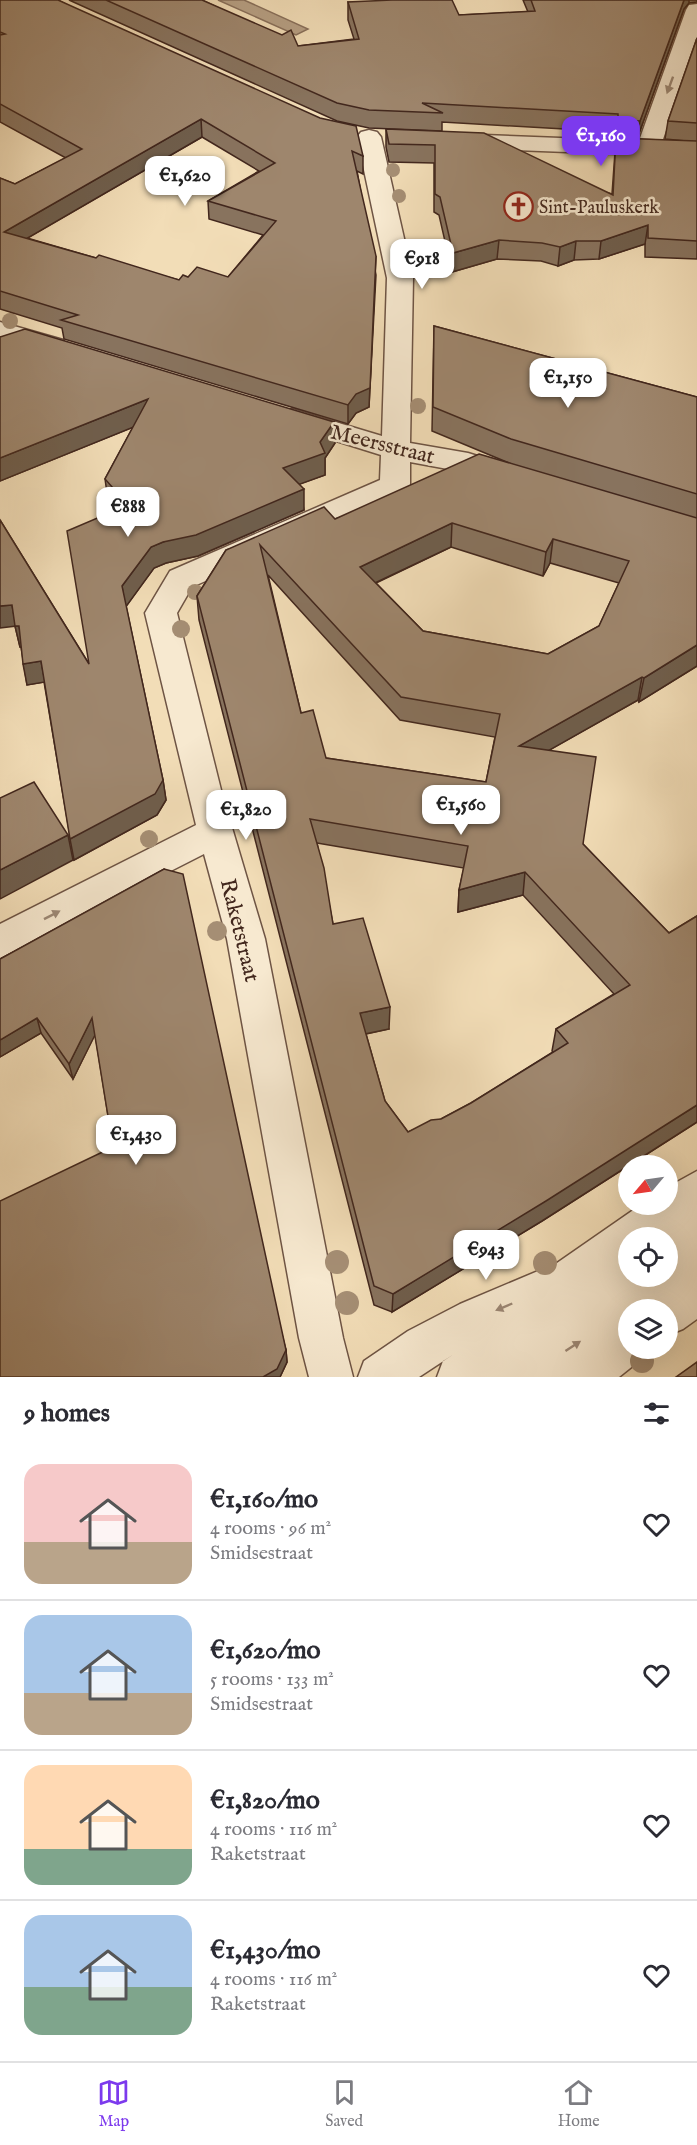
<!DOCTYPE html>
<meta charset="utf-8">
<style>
:root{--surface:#fff;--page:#f2f2f3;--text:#2b2b33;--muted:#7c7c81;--line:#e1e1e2;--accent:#7c3aed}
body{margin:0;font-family:"IM FELL English",serif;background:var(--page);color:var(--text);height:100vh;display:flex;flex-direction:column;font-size:22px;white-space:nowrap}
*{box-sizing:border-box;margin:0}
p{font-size:20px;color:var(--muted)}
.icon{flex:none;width:33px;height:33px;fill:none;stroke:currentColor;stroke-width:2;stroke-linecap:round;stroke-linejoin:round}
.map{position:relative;height:1377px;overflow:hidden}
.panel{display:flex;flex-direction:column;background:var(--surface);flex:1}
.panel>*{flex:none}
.needle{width:39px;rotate:241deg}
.tools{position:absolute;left:618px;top:1155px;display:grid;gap:12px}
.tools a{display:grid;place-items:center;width:60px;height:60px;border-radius:50%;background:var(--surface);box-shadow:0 6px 24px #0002;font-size:30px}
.price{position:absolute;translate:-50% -51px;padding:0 14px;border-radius:12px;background:#fff;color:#222;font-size:20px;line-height:39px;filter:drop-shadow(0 2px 3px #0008)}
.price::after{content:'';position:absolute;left:50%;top:36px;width:18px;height:14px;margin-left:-9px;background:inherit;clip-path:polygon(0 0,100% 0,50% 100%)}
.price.selected{background:var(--accent);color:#fff}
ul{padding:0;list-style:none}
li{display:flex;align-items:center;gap:18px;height:150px;padding:0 24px}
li+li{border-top:2px solid var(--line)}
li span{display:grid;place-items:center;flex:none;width:168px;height:120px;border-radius:18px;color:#555}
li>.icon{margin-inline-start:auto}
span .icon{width:72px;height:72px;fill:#fffc;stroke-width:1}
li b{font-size:26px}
h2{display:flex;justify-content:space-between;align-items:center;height:72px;padding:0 24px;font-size:26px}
.tab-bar{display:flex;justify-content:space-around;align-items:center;height:84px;border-top:2px solid var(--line);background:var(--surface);font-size:16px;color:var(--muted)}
.tab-bar a{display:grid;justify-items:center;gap:3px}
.tab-bar .selected{color:var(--accent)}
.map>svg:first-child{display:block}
.water{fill:#b69f83;stroke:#886f5a;stroke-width:1.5}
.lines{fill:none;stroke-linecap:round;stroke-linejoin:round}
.minor-casing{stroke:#6e5444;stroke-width:3}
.minor{fill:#f7e9d0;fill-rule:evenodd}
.tree{fill:#a58e74}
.wall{fill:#88735e;stroke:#42271d;stroke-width:1.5;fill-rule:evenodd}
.shaded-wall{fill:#6f5e4c;stroke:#42271d;stroke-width:1.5}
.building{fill:#9e866d;stroke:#42271d;stroke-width:1.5;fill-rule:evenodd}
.oneway{fill:#9c8876}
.labels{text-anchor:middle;stroke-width:5;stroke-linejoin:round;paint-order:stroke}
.far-poi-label{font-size:18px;fill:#42271d;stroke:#f7e9d0;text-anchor:start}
.street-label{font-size:22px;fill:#42271d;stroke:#f7e9d0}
</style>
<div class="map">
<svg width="697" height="1377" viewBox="0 0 697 1377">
<rect width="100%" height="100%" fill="#f2ddb7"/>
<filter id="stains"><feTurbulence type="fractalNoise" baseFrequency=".00333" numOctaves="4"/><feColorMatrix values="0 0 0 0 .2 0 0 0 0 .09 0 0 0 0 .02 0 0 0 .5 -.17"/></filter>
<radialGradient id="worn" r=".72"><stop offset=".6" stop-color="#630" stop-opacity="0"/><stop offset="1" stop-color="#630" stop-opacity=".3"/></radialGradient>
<!-- water -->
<path class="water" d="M218 0H244L308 29 296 35Z"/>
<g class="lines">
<defs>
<g id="minor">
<path d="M697 4V41L662 142 697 143V157L459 148 451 146 447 141 451 136 459 134 639 141 686 10 689 5Z"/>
<path d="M369 130 377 132 381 137 413 278 410 443 468 453 516 468 521 475 516 482 506 485 464 472 410 462V485L405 492 192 587 177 613 222 794 265 939 343 1338 353 1377H309L299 1338 227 939 204 854 0 958V924L196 825 145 613 170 571 380 480 381 455 282 424 278 418 282 412 292 409 382 436 387 278 357 137 361 132Z"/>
<path d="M0 322 63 340 67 346 63 352 53 354 0 339Z"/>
<path d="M697 1171V1319L683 1329 668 1335V1310H628V1348H647L644 1357 619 1377H437L443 1361 454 1354 419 1377H358L364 1361 408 1331 460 1304 557 1263 642 1204H668V1187ZM628 1238H668V1276H628Z"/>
</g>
</defs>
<!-- minor casing -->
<use href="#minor" class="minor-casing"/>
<!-- minor -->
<use href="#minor" class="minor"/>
</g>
<!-- trees -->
<g class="tree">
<circle cx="613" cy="137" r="7"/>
<circle cx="393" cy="170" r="7"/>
<circle cx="399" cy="196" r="7"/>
<circle cx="10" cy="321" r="8"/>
<circle cx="418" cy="406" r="8"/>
<circle cx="195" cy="592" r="8"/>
<circle cx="181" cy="629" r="9"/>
<circle cx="149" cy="839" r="9"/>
<circle cx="217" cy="931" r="10"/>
<circle cx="337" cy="1262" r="12"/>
<circle cx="545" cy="1263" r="12"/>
<circle cx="347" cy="1303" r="12"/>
<circle cx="642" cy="1361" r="12"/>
</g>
<!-- wall -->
<g class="wall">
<path d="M0 0H58L363 156V174L357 171 376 275 369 407 356 413 348 424 64 339 62 328 0 309V178L15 184 66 158 0 122ZM202 137 259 171 208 201 209 219 263 235 228 277H188L179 280 96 258 27 238Z"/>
<path d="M69 0H202L298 46 354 39 348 20V2L459 15 528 12 523 0H697V2L689 3 684 9 637 139 686 141 665 139 668 121 697 38V259L645 257V244L599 259 574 260 558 266 541 261 497 259 452 272 439 215 434 212V163L389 162 386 147V129L612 194 616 138 635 139 615 138 616 132 442 122V131L369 128 337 121Z"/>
<path d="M434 326 697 397V666L639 702 638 700 549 750 583 844 669 933 697 916V1122L542 1221 392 1312 374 1305 199 620 197 596 226 550 335 519 509 463 432 431ZM451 547 543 576 550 563 619 583 599 626 548 654 423 631 376 583ZM268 575 400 720 495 737 486 782 326 758 301 713ZM317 843 464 868 459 890 458 912 523 895 614 994 556 1029 552 1051 553 1052 471 1103 441 1119 408 1132 385 1101 366 1034 389 1029 333 924Z"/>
<path d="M0 337 334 422 335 443 325 458V475L299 484 304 510 198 556 166 563 154 568 126 606 163 780 166 800 157 815 74 860 44 682 27 685 21 647H20L15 626 0 520 89 664 117 510 108 500 105 479 133 427 0 481Z"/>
<path d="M164 869 286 1350 287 1362 280 1377H0L113 1147 95 1034 73 1079 41 1033 0 1057V959Z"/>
</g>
<!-- shaded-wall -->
<g class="shaded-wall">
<path d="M684 0H689V3L684 9 637 139 640 121Z"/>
<path d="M201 119 202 137 7 250 4 232Z"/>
<path d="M648 225 645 244 599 259 601 241Z"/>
<path d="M499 240 497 259 452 272 453 253Z"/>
<path d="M576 241 574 260 558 266 560 247Z"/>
<path d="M376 256 369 407 356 413 348 424V405Z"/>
<path d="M148 399 151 420 0 481V458Z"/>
<path d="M334 422 335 443 325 458V475L284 490 283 468 320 442Z"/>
<path d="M304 489V510L198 556 166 563 154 568 125 608 122 586 151 547 163 542Z"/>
<path d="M452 523 451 547 360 590V567Z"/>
<path d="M553 539 550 563 543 576 546 552Z"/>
<path d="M12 605 16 626 0 628V606Z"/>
<path d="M15 626H19L23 647H20Z"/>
<path d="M697 645V666L639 702 644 678Z"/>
<path d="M41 661 45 682 27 685 23 664Z"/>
<path d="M642 677 638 700 516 769 519 746Z"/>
<path d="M163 780 166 800 157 815 74 860 70 839Z"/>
<path d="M68 835 73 860 0 899V870Z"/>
<path d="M525 872 523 895 458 912 459 890Z"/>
<path d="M390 1007 389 1029 360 1035V1013Z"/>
<path d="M37 1018 41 1033 0 1057V1040Z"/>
<path d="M92 1018 96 1033 73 1079 69 1064Z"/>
<path d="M697 1105V1122L542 1221 392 1312 393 1294Z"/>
<path d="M286 1350 287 1362 280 1377H263Z"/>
</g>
<!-- building -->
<g class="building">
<path d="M0 0H58L320 118 356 126 363 156 352 151 376 256 370 388 356 394 348 405 61 320 78 315 0 291V178L15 184 82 149 0 104V35L5 34 0 32ZM201 119 275 163 208 201 276 221 228 277 197 267 188 277 183 275 179 280 99 255 96 258 4 232Z"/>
<path d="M106 0H202L282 35 291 30 298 46 359 39 348 2 392 0H452L459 15 535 11 531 0H684L640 121 618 120V114L422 103 443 113 369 110 337 103Z"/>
<path d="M697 38V123L668 121Z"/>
<path d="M386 129 484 133 613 195 616 138 697 141V241L648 238V225L601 241H576L560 247 542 243 499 240 453 253 440 197 435 194V145L389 144Z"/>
<path d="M434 326 697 397V494L511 439 433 407Z"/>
<path d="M25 329 334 422 320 442 325 453 283 468 304 489 196 535 163 542 151 547 122 586 163 780 155 794 70 839 41 661 23 664 19 626H15L12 605 0 606V520L89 664 67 531 128 505 105 479 148 399 0 458V337Z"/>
<path d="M479 454 697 518V645L644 678 642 677 519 746 596 757 583 844 669 933 697 916V1105L546 1201 393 1294 374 1286 197 596 226 550 324 507 335 519ZM452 523 546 552 553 539 629 561 599 626 548 654 423 631 360 567ZM260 545 401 697 500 714 486 782 326 758 313 710 301 713ZM310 819 468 846 459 890 525 872 630 985 556 1029 568 1043 471 1103 441 1119 431 1120 408 1132 385 1101 360 1013 390 1007 363 918 333 924 324 868Z"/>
<path d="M34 782 68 835 0 870V798Z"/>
<path d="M164 869 183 874 286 1350 277 1369 263 1377H0V1201L113 1147 92 1018 69 1064 37 1018 0 1040V959Z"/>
<path d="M697 1362V1377H676Z"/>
</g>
<!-- one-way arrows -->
<defs><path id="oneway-solid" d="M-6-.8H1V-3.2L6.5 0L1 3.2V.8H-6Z" transform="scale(1.5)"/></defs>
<g class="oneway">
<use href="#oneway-solid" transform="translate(670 85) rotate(110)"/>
<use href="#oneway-solid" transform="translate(52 915) rotate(-27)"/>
<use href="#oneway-solid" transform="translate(504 1307) rotate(157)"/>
<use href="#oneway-solid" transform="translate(573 1346) rotate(-33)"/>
</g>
<!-- icons -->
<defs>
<symbol id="church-ring" viewBox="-11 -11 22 22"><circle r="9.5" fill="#f7e9d0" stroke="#8f2418" stroke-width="1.5"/><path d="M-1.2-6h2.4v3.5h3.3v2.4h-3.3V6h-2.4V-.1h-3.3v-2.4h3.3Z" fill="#8f2418"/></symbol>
</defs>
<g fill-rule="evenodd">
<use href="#church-ring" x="502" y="190" width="33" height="33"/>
</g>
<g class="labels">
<!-- far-poi labels -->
<g class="far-poi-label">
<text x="539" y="213">Sint-Pauluskerk</text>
</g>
<!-- street labels -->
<g class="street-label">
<text transform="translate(383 443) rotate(14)" y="8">Meersstraat</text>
<text transform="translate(241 930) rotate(76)" y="8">Raketstraat</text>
</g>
</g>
<rect width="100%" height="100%" filter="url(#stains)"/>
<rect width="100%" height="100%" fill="url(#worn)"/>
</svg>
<div class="tools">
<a><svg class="needle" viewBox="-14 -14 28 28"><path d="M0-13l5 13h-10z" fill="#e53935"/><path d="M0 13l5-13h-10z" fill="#7c7c81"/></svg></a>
<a><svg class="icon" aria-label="locate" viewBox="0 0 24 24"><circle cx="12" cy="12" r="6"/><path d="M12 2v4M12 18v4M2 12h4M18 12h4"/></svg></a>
<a><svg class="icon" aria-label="layers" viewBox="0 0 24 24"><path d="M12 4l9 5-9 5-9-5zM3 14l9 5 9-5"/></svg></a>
</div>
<b class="price selected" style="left:601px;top:167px">€1,160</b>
<b class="price" style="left:185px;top:207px">€1,620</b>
<b class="price" style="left:422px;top:290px">€918</b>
<b class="price" style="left:568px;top:409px">€1,150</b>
<b class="price" style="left:128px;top:538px">€888</b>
<b class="price" style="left:461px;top:836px">€1,560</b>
<b class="price" style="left:246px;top:841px">€1,820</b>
<b class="price" style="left:136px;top:1166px">€1,430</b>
<b class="price" style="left:486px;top:1281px">€943</b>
</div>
<section class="panel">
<h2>9 homes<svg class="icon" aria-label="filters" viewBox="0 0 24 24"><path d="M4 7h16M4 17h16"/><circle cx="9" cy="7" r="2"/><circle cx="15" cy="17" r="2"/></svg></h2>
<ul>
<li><span style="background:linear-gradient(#f6c9c9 65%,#b9a48a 0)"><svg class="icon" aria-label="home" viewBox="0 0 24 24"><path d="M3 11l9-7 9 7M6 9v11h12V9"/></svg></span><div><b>€1,160/mo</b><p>4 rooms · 96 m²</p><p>Smidsestraat</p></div><svg class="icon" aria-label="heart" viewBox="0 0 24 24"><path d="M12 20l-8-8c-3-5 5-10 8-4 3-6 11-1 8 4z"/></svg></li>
<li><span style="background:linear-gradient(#a9c7e8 65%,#b9a48a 0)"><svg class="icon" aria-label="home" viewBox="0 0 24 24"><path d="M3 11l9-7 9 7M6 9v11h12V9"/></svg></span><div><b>€1,620/mo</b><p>5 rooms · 133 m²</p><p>Smidsestraat</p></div><svg class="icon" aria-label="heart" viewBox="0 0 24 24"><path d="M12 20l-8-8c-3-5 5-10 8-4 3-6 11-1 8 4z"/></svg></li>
<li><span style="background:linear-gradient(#ffd9b3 70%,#7fa58c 0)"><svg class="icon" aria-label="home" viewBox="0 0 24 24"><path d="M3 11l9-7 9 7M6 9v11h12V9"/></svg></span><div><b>€1,820/mo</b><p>4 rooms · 116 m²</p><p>Raketstraat</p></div><svg class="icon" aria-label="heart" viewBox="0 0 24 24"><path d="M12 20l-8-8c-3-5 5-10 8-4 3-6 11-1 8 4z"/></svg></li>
<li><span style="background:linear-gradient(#a9c7e8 60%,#7fa58c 0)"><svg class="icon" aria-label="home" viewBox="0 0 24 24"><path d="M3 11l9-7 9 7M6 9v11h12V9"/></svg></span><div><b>€1,430/mo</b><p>4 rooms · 116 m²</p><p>Raketstraat</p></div><svg class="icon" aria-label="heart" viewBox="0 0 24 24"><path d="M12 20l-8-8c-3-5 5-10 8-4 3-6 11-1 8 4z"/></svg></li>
</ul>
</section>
<nav class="tab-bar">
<a class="selected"><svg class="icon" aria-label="map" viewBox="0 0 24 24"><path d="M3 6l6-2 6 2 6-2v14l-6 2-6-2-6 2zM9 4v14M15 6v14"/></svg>Map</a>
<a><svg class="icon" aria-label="saved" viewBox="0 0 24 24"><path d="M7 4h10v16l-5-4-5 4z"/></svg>Saved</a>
<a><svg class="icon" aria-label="home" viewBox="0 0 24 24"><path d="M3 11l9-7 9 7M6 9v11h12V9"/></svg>Home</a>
</nav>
